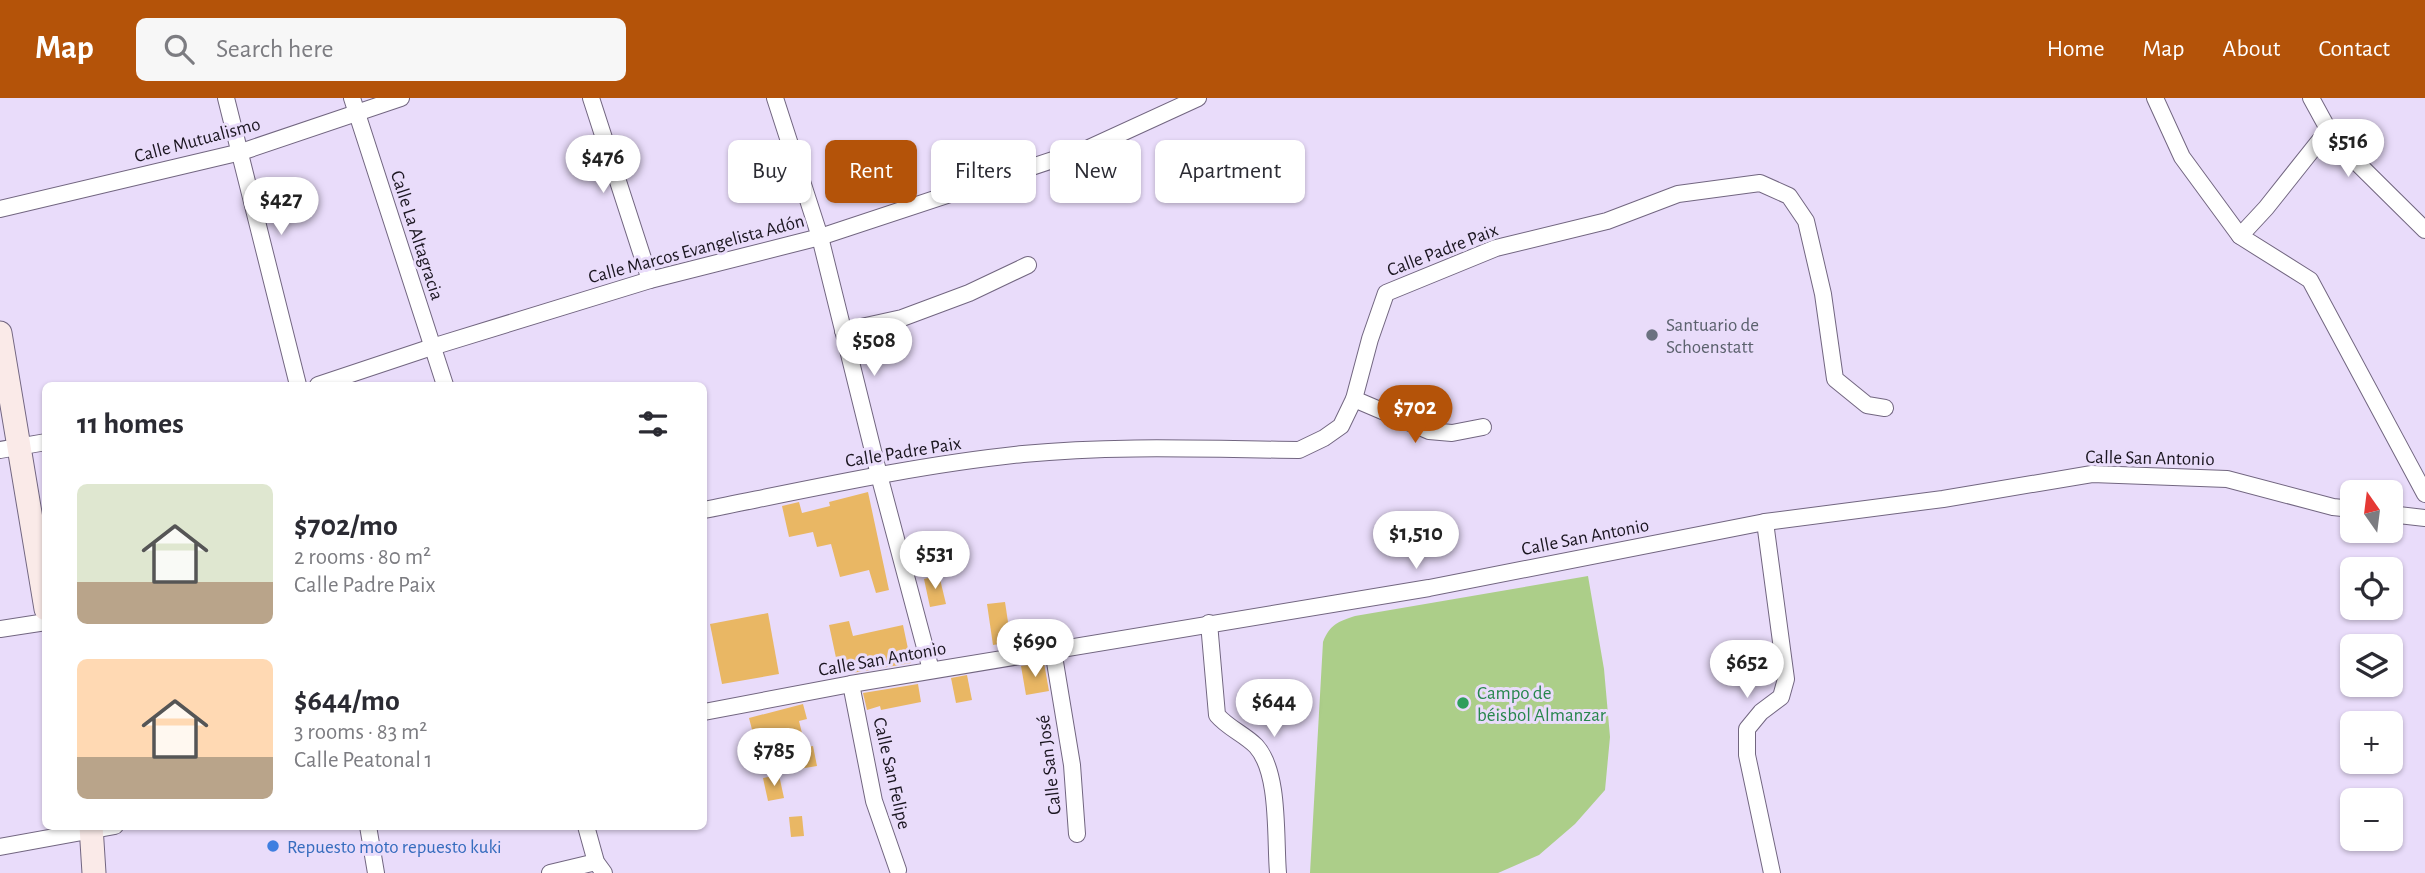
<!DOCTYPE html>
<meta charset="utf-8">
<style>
:root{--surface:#fff;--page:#f7f7f7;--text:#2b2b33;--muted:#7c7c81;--accent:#b45309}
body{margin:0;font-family:"Alegreya Sans",sans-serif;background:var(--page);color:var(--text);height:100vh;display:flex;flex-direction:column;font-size:26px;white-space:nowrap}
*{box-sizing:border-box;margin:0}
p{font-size:23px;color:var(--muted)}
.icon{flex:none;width:38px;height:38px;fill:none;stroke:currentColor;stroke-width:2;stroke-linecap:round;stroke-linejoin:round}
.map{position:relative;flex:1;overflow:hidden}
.side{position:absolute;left:42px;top:284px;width:665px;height:448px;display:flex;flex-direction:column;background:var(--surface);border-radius:10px;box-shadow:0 2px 5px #0004}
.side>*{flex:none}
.guide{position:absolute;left:728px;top:42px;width:665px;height:63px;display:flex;gap:14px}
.needle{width:46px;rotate:346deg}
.fabs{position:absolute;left:2340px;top:382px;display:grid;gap:14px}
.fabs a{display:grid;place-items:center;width:63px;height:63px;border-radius:10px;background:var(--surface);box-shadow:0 2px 5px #0004;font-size:35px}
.price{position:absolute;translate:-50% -60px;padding:0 16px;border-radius:24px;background:#fff;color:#222;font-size:23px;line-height:46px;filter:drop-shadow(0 2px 4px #0008)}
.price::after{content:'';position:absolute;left:50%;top:42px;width:21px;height:16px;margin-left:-10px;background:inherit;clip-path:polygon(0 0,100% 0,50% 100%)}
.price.selected{background:var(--accent);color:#fff}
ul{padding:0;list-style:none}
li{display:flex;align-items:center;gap:21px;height:175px;padding:0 35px}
li span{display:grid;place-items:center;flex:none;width:196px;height:140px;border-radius:10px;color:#555}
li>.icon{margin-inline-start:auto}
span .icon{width:84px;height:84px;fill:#fffc;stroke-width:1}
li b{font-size:30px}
h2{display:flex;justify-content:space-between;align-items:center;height:84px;padding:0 35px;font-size:30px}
.tag{padding:0 24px;border-radius:10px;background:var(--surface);box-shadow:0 2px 5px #0004;font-size:24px;line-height:63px}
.tag.selected{background:var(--accent);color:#fff}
header{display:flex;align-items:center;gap:42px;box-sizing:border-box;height:98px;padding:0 35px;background:var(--accent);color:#fff}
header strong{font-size:33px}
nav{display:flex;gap:38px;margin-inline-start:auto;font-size:24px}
.search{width:490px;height:63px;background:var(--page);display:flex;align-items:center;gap:18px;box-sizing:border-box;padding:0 24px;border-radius:10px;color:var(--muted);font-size:26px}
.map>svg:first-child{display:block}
.green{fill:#acce89}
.building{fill:#e9b764}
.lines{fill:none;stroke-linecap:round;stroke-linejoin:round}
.minor-casing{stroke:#726680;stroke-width:18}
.secondary-casing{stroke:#726680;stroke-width:25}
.minor{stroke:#fff;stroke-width:16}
.secondary{stroke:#faeae8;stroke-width:23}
.worship-dot{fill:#6b7280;stroke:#e9dcfa;stroke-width:2.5}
.leisure-dot{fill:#2e9e5b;stroke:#e9dcfa;stroke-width:2.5}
.shop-dot{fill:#3f7fe0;stroke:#e9dcfa;stroke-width:2.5}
.labels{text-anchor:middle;stroke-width:6;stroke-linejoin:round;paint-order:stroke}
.street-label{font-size:19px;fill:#1b1620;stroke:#e9dcfa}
.worship-label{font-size:19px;fill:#5b616d;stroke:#e9dcfa;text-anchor:start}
.leisure-label{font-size:19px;fill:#27864d;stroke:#e9dcfa;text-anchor:start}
.shop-label{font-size:19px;fill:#366cbe;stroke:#e9dcfa;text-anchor:start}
</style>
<header>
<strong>Map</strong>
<div class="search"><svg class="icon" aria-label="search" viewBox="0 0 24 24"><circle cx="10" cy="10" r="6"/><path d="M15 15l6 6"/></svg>Search here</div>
<nav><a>Home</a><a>Map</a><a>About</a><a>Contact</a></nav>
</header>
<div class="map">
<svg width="2425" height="775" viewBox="0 0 2425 775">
<rect width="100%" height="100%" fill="#e9dcfa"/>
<!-- green -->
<path class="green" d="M1588 478 1604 571 1610 639 1605 692 1575 726 1539 757 1498 775H1310L1323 544C1330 526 1338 524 1355 518Z"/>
<!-- building -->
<g class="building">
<path d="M868 394 889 492 876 495 869 472 840 479 831 446 817 449 813 434 789 439 782 408 799 404 802 415 830 408 829 404Z"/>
<path d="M939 477 946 506 930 509 924 481Z"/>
<path d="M1005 504 1011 544 993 547 987 506Z"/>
<path d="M768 515 779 576 722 586 710 526Z"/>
<path d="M849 523 853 538 903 527 911 565 852 575 850 567 838 569 829 527Z"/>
<path d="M1044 565 1049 593 1026 597 1021 568Z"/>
<path d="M967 577 972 602 956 605 951 580Z"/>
<path d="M918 586 921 604 881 612 880 608 867 612 863 595Z"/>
<path d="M803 606 807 621 799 623 802 635 756 647 749 620Z"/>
<path d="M813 648 817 668 799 671 796 651Z"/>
<path d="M779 677 784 700 768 703 763 680Z"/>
<path d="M802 718 804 738 791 739 789 719Z"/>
</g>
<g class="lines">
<defs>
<g id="minor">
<path d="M226 0 298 287"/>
<path d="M352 0 445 287"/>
<path d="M591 0 650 182"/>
<path d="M775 0 820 139 879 377 931 572"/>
<path d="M2155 0 2182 59 2240 138 2310 182 2425 396"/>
<path d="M2311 0 2334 42 2425 132"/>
<path d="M0 111 241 54 401 0"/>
<path d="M2240 138 2266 110 2328 32"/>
<path d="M843 233 902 220 969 195 1028 167"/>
<path d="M318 287 432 249 650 182 820 139 1089 50 1198 0"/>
<path d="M1354 301 1429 333 1452 335 1483 329"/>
<path d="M0 352 46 344"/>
<path d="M704 412C809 391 916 367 1023 356 1115 347 1207 351 1299 352L1324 340 1341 328 1354 301 1370 241 1386 195 1496 150 1607 123 1678 96 1760 85 1789 98 1806 123 1823 196 1835 281 1867 307 1885 310"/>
<path d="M2390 416 2425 420"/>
<path d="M1765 424 1786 581 1781 599 1761 614 1747 631V657L1772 775"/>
<path d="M1209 525 1217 617C1228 630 1244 636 1256 648 1280 674 1275 740 1278 775"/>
<path d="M0 531 46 524"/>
<path d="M1053 552 1072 667 1077 736"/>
<path d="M851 586 874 703 898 772"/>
<path d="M704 614 851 586 1429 490 1765 424 1943 401 2092 376 2227 381 2333 409 2352 411"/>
<path d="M368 728 376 775"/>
<path d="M586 728 596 764 604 775"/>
<path d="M0 749 115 728"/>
<path d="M550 775 596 764"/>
</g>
<g id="secondary">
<path d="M0 235 46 511"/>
<path d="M91 728 94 775"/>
</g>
</defs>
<!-- minor casing -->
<use href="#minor" class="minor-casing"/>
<!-- secondary casing -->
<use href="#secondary" class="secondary-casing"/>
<!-- minor -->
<use href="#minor" class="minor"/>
<!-- secondary -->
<use href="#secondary" class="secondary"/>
</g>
<!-- markers -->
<circle class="worship-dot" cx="1652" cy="237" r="7"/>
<circle class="leisure-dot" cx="1463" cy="605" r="7"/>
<circle class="shop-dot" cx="273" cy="748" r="7"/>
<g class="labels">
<!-- street labels -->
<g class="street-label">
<text transform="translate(197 41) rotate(-15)" y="7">Calle Mutualismo</text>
<text transform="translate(418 137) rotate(72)" y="7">Calle La Altagracia</text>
<text transform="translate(696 150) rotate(-15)" y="7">Calle Marcos Evangelista Adón</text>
<text transform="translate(1442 151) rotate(-21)" y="7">Calle Padre Paix</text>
<text transform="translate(903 353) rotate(-9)" y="7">Calle Padre Paix</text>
<text transform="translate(2150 359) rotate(1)" y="7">Calle San Antonio</text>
<text transform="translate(1585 438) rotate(-11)" y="7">Calle San Antonio</text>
<text transform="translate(882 560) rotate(-10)" y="7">Calle San Antonio</text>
<text transform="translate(1048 667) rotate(-97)" y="7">Calle San José</text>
<text transform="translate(893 675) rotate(77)" y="7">Calle San Felipe</text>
</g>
<!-- worship labels -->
<g class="worship-label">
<text x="1666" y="233">Santuario de<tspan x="1666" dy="22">Schoenstatt</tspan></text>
</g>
<!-- leisure labels -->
<g class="leisure-label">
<text x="1477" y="601">Campo de<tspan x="1477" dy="22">béisbol Almanzar</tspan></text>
</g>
<!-- shop labels -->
<g class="shop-label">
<text x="287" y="755">Repuesto moto repuesto kuki</text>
</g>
</g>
</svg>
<div class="fabs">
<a><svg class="needle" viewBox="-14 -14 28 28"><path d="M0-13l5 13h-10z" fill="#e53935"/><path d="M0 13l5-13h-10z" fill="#7c7c81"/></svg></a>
<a><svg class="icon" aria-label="locate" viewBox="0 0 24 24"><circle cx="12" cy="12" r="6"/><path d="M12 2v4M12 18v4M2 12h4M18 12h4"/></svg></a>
<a><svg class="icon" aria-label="layers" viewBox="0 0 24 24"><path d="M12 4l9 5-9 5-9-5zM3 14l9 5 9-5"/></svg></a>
<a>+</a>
<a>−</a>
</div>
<b class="price" style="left:2348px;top:81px">$516</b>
<b class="price" style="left:603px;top:97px">$476</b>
<b class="price" style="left:281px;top:139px">$427</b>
<b class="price" style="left:874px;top:280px">$508</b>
<b class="price selected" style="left:1415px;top:347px">$702</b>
<b class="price" style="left:1416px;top:473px">$1,510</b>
<b class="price" style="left:935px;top:493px">$531</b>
<b class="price" style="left:1035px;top:581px">$690</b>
<b class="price" style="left:1747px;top:602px">$652</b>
<b class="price" style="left:1274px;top:641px">$644</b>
<b class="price" style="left:774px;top:690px">$785</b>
<div class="guide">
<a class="tag">Buy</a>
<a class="tag selected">Rent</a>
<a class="tag">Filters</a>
<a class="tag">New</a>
<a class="tag">Apartment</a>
</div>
<section class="side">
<h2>11 homes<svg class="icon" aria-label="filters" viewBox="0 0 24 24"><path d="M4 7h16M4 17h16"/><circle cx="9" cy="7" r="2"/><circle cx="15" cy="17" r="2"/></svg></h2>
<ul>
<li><span style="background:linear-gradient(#dfe7d0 70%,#b9a48a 0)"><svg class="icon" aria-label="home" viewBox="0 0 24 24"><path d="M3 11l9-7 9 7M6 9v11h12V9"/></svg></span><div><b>$702/mo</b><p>2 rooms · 80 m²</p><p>Calle Padre Paix</p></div></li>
<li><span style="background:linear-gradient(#ffd9b3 70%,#b9a48a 0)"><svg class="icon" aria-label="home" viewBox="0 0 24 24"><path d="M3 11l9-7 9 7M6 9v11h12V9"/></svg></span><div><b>$644/mo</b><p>3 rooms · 83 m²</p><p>Calle Peatonal 1</p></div></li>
</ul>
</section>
</div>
